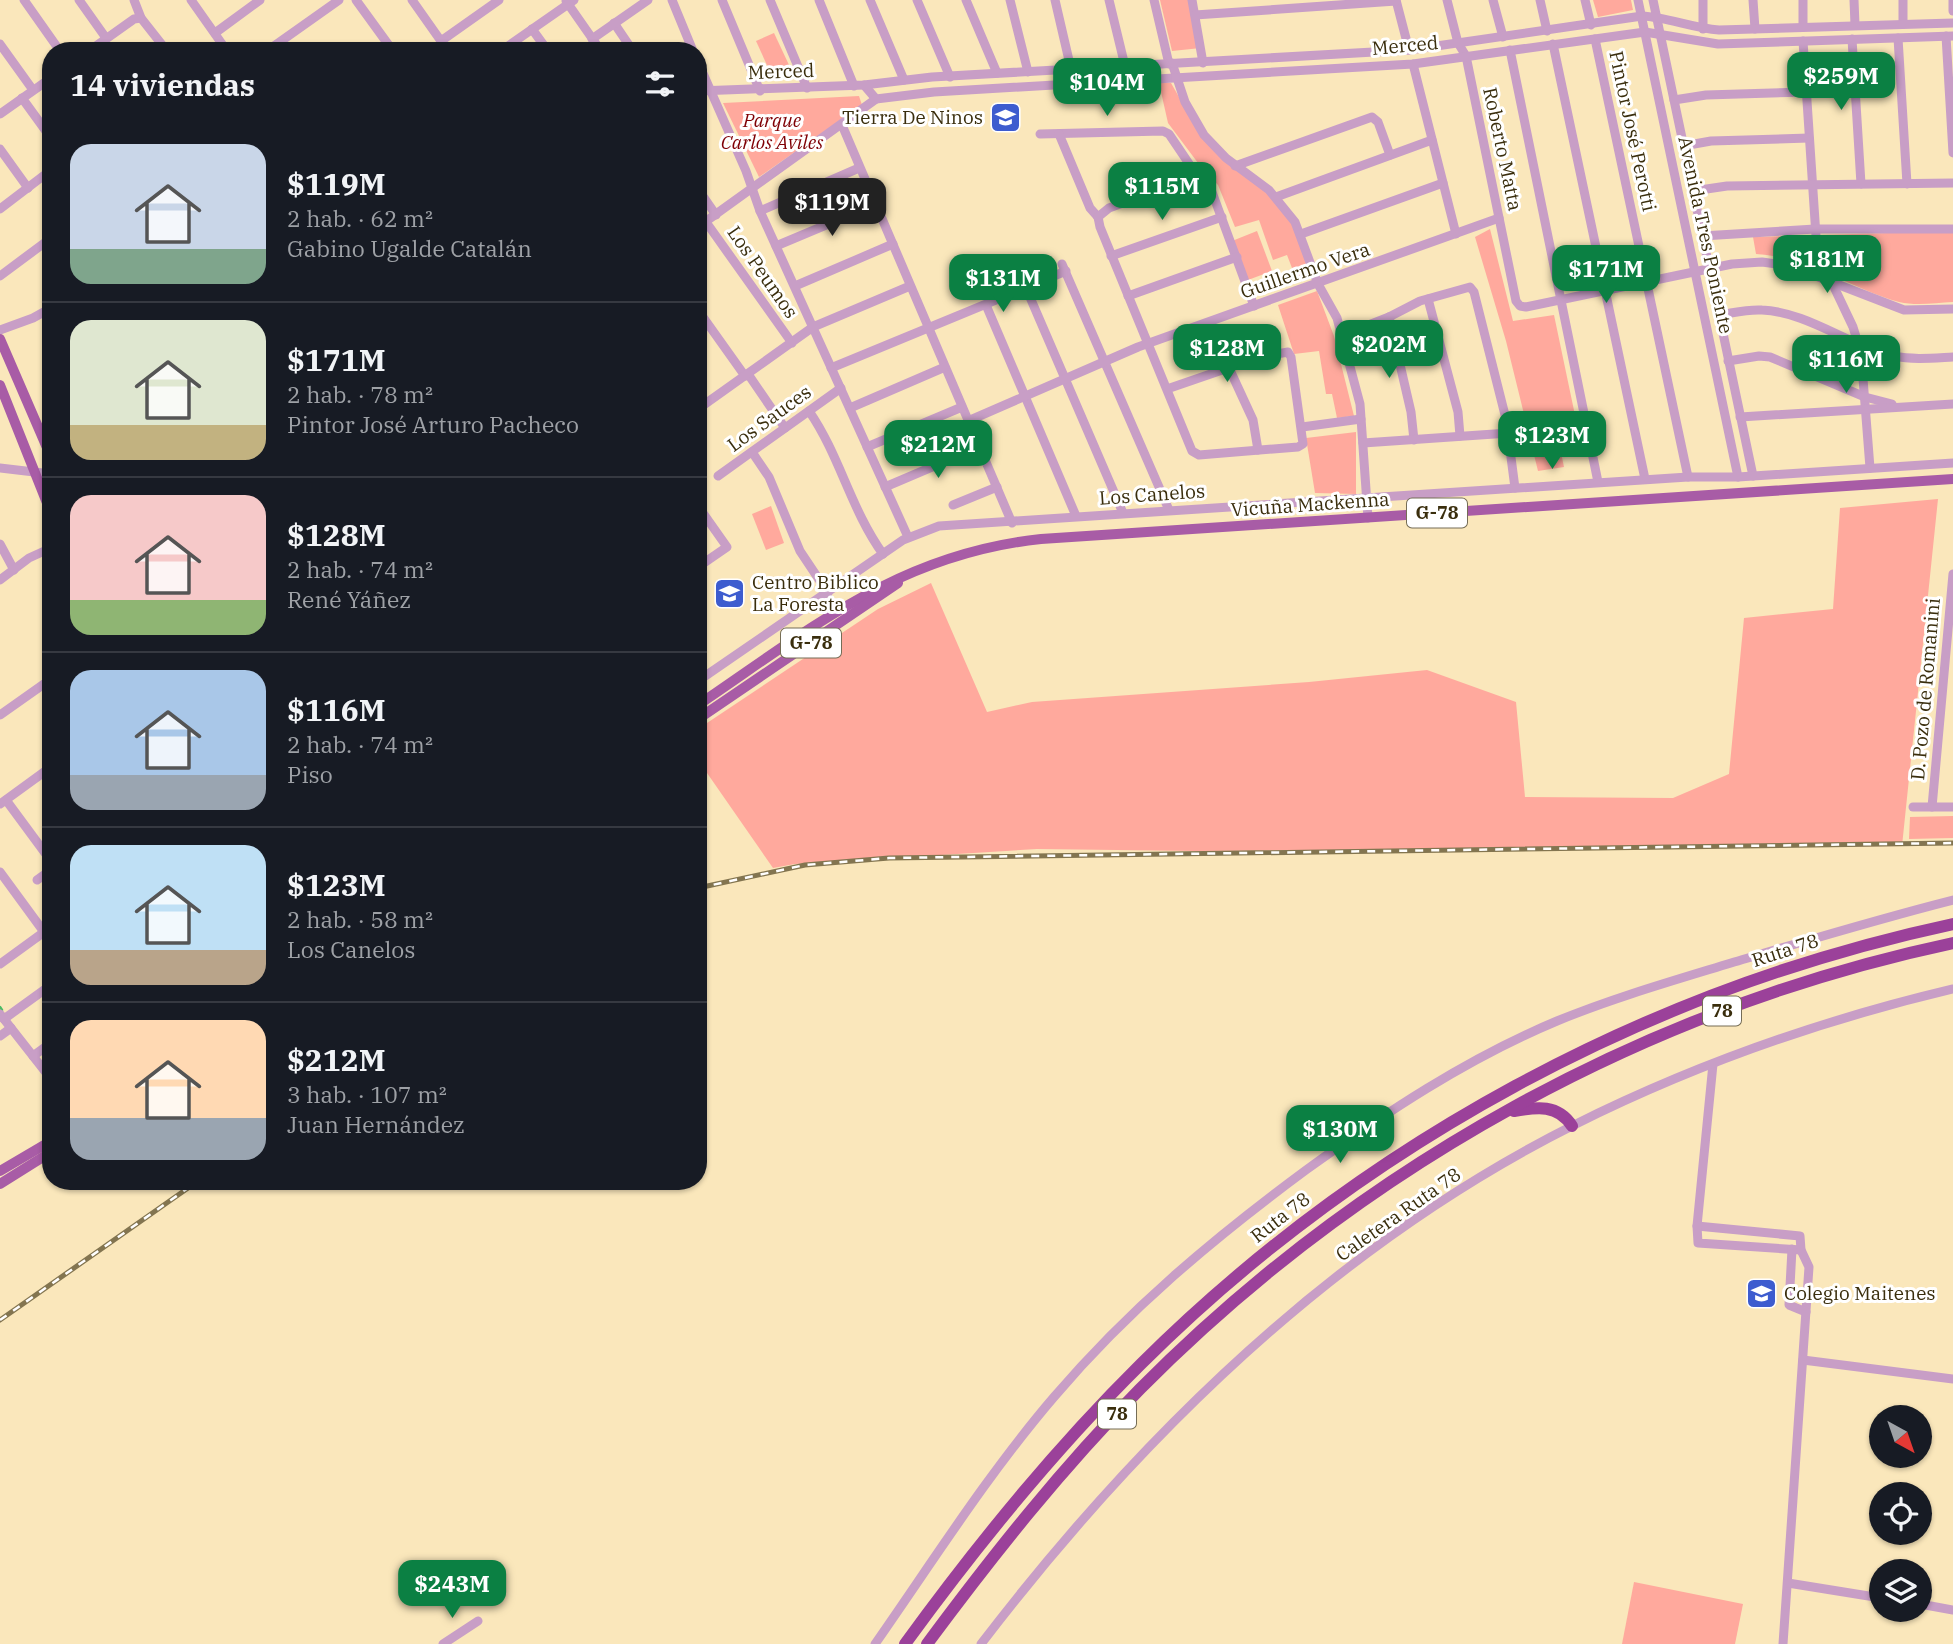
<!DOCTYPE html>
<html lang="es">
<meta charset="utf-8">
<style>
:root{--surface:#171b24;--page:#242831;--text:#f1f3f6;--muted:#9ea1a6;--line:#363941;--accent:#0b8043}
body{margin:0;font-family:"IBM Plex Serif",serif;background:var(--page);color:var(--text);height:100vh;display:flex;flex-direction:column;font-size:26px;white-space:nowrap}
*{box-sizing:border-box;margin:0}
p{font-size:23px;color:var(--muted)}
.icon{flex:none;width:38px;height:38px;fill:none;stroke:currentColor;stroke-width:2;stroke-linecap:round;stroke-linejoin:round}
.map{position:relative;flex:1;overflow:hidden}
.sheet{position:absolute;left:42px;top:42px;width:665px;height:1148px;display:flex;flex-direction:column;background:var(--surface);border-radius:28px;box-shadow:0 2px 5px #0004}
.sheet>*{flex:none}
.needle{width:46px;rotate:140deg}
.fabs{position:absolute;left:1869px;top:1405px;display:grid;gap:14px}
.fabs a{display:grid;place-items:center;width:63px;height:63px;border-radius:50%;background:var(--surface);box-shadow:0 2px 5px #0004;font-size:35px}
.price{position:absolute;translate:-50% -60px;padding:0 16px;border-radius:14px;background:var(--accent);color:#fff;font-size:23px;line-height:46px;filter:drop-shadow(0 2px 4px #0008)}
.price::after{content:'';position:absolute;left:50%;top:42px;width:21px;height:16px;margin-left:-10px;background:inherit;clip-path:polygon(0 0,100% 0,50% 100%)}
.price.active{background:#222;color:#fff}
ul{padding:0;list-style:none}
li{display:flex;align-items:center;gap:21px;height:175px;padding:0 28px}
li+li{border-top:2px solid var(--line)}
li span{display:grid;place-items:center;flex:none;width:196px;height:140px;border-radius:21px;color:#555}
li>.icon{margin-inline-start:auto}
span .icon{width:84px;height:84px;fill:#fffc;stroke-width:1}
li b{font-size:30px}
h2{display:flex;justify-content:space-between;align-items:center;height:84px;padding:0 28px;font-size:30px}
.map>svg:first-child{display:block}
.green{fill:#ffa99d}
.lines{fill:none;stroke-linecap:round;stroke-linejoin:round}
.stream{stroke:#4abb63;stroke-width:2.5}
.minor{stroke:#c89ec6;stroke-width:9}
.major{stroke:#a85ca6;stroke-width:10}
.highway{stroke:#9b419a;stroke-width:12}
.rail-casing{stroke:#837550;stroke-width:5}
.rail{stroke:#fff;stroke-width:2.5;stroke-dasharray:8;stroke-linecap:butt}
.labels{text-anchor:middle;stroke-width:6;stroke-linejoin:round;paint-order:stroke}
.shield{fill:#fff;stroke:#756d56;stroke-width:2}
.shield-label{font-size:18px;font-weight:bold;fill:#3a2e0d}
.street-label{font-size:19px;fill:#3a2e0d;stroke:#fff}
.poi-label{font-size:19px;fill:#3a2e0d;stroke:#fff;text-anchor:start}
.park-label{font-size:19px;font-style:italic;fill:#7f0005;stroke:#fff}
</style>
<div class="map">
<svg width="1953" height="1644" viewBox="0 0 1953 1644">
<rect width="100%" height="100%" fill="#fae7bb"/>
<!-- green -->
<g class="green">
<path d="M1160 0H1189L1201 48 1172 51Z"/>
<path d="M1593 0H1631L1633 10 1598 17Z"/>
<path d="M774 33 789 65 771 74 756 41Z"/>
<path d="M1159 83H1171L1199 132 1269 194 1290 219 1312 273 1309 278 1297 281 1287 255 1273 260 1259 220 1235 227 1218 185 1201 167 1168 123Z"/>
<path d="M859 96 862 105 759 177 723 103Z"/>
<path d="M1490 229 1513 321 1554 315 1580 439 1559 443 1564 467 1538 471 1506 341 1475 237Z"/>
<path d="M1257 231 1272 271 1248 280 1232 241Z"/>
<path d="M1953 231V302C1935 303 1916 306 1899 302 1850 288 1807 257 1756 254L1753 237Z"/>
<path d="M1317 291 1334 336 1354 416 1337 418 1332 394H1326L1319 351 1294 354 1278 305Z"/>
<path d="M1356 432V494L1315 493 1306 438Z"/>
<path d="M1938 499 1902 846 1196 851 1037 849 795 864 773 868 698 760V729L878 609 931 583 987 712 1032 702 1309 682 1427 670 1516 702 1525 797 1673 798 1729 774 1744 618 1833 609 1840 508Z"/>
<path d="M771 506 784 543 766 550 752 514Z"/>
<path d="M1953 816V838L1909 839 1910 817Z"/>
<path d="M1634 1582 1743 1604 1735 1644H1622Z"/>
</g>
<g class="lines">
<!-- stream -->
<path class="stream" d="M0 1007 2 1010"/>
<!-- minor -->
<g class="minor">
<path d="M24 0 60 51"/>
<path d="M79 0 106 38"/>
<path d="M134 0 141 18 167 51"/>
<path d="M191 0 227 51"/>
<path d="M356 0 393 51"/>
<path d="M412 0 448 51"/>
<path d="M672 0 693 51"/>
<path d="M722 0 760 91"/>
<path d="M770 0 807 88"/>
<path d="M819 0 854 86"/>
<path d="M870 0 904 80"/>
<path d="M917 0 950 77"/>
<path d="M966 0 997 73"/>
<path d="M1010 0 1028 72"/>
<path d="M1055 0 1071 69"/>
<path d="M1109 0 1125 66"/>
<path d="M1154 0 1169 64"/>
<path d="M1192 0 1203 63"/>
<path d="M1396 0 1409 50"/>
<path d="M1447 0 1458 43 1466 56 1516 301 1520 306 1526 307 1732 264 1762 262 1790 266 1904 310 1953 309"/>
<path d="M1493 0 1503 37"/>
<path d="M1540 0 1547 31"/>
<path d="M1585 0 1591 25"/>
<path d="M1638 0 1738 477"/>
<path d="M1653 0 1753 476"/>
<path d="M1703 0V29"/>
<path d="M1753 0 1755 29"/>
<path d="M1803 0V27"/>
<path d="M1854 0 1855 25"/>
<path d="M1903 0V24"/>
<path d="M1953 0V11"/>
<path d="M566 1 601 51"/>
<path d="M1195 15 1396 1"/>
<path d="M614 23 633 51"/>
<path d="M532 29 548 51"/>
<path d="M215 33 260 0"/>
<path d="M1946 36 1953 153"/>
<path d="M1898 38 1907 184"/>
<path d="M592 39 648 0"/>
<path d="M1595 39 1688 477"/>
<path d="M1852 39 1861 184"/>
<path d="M441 41 499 0"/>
<path d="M1803 41 1816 236 1825 268 1853 327 1861 353 1870 468"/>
<path d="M0 44 33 90"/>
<path d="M1553 44 1645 479"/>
<path d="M1510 50 1598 482"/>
<path d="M89 51 134 19 141 18"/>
<path d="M267 51 339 0"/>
<path d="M501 51 574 0"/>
<path d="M698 62 746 171 760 211 908 537"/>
<path d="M1172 63 1185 102 1204 135 1226 158 1269 190 1295 222 1318 284 1337 318 1360 404 1368 518"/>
<path d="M1413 64 1456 234"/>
<path d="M864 85 876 99 934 92 1413 64 1645 32 1718 44 1953 36"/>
<path d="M698 91 864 85 932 77 1409 50 1642 16C1667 17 1692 28 1719 30L1953 23"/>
<path d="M22 98 51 138"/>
<path d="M1674 100 1706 95 1807 92"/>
<path d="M0 114 51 78"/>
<path d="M842 125 1012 523"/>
<path d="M1040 134 1163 131 1169 134 1200 180 1212 192 1254 306"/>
<path d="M1059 134 1090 208 1098 217"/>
<path d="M1683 146 1711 141 1809 138"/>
<path d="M0 149 28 188"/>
<path d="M1235 166 1372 117 1378 122 1390 155"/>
<path d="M698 189 716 215"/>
<path d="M1693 191 1727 186 1953 183"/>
<path d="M1276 197 1432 140"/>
<path d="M0 209 51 170"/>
<path d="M760 211 859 168"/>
<path d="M1098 217 1100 227 1192 451 1199 455 1298 447 1303 444 1291 357 1288 352 1260 357 1167 389"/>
<path d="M1098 217 1109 208 1188 179 1200 180"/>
<path d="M706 222 792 343"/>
<path d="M698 227 876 99"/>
<path d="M1301 234 1443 183"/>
<path d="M1702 236 1815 229H1953"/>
<path d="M776 246 876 204"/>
<path d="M1111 256 1222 217"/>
<path d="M1062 264 1169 510"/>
<path d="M0 276 51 238"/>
<path d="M795 286 893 244"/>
<path d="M1026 288 1123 513"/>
<path d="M1128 296 1237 257"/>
<path d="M1428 299 1458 412 1460 436"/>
<path d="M986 305 1076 516"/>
<path d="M698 310 745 376"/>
<path d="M1719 315C1733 313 1747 309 1762 310 1808 312 1849 346 1894 356 1913 360 1933 358 1953 357"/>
<path d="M1389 317 1411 412 1414 440"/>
<path d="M0 330 33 318 51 308"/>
<path d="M1343 335 1389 317 1420 301 1470 287 1474 292 1506 419 1515 488"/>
<path d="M1728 361 1759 356 1770 357 1865 397 1892 404"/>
<path d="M831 368 1066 271"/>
<path d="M1229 368 1253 420 1258 450"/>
<path d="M748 374 785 428"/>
<path d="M850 408 945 367"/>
<path d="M698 409 813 327 910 286"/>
<path d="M809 411C840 456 851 510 883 554"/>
<path d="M1740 417 1953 404"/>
<path d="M968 421 1138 347 1499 218"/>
<path d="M1302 427 1361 419"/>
<path d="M1363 443 1509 433"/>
<path d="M867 447 962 407"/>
<path d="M752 452 769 477 800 551 828 593"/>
<path d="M0 468 51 474"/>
<path d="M718 476 841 388"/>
<path d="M885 487 979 447"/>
<path d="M953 505 997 487"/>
<path d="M698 506 727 547 698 567"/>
<path d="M0 544 14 570"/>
<path d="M0 580 29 558 51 548"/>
<path d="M698 681 903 540 939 526 1688 477H1738L1953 463"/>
<path d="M0 715 51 679"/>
<path d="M43 773 51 783"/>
<path d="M6 800 51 861"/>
<path d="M0 804 51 767"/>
<path d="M1913 807H1953"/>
<path d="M1932 807 1953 574"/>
<path d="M0 872 44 932"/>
<path d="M37 880 51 870"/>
<path d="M0 964 51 927"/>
<path d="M0 1014 51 1079"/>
<path d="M4 1019 51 985"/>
<path d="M0 1036 11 1028"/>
<path d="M33 1056 51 1043"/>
<path d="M1713 1064 1697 1226 1800 1236 1801 1250 1809 1267 1783 1644"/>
<path d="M1697 1226 1698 1243 1801 1250"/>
<path d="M1792 1249 1789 1305 1806 1312"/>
<path d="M1803 1360 1953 1379"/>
<path d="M1788 1583 1881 1598"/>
<path d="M1920 1604 1953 1610"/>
<path d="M443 1644 478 1621"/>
<path d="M875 1644C933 1561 988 1474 1054 1397 1129 1309 1214 1238 1306 1170 1385 1113 1466 1059 1557 1021 1613 998 1672 981 1731 963 1805 941 1878 919 1953 900"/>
<path d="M981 1644C1141 1435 1336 1244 1574 1125 1694 1065 1822 1020 1953 989"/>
</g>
<!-- major -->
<g class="major">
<path d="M0 339 51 457"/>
<path d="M0 385 51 513"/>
<path d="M698 705C812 628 899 554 1041 539L1953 479"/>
<path d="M698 719 898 583"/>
<path d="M0 1171 51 1141"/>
<path d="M0 1184 51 1152"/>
</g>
<!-- highway -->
<g class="highway">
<path d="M1514 1111C1537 1107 1558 1104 1572 1126"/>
<path d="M905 1644C977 1545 1054 1450 1141 1364 1362 1144 1648 989 1953 924"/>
<path d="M927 1644C993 1555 1062 1468 1140 1389 1361 1166 1646 1008 1953 943"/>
</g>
<defs>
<g id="rail">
<path d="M698 888 805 865 889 858 1953 843"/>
<path d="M0 1320 198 1181"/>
</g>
</defs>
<!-- rail casing -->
<use href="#rail" class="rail-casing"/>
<!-- rail -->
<use href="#rail" class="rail"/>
</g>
<!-- icons -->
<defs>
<symbol id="school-square" viewBox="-11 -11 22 22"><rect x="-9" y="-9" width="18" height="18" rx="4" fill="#3d5ccf" stroke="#fff"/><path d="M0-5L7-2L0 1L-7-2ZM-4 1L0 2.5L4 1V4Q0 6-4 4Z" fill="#fff"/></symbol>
</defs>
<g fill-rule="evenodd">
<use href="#school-square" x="988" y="100" width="35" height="35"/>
<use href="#school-square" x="712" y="576" width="35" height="35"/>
<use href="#school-square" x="1744" y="1276" width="35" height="35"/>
</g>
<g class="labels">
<!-- shield labels -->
<g class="shield">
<rect x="1407" y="498.5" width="60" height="29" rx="5"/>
<rect x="781" y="628.5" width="60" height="29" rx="5"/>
<rect x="1703" y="996.5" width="38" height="29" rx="5"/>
<rect x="1098" y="1399.5" width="38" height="29" rx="5"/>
</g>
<g class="shield-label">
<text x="1437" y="519">G-78</text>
<text x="811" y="649">G-78</text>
<text x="1722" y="1017">78</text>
<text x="1117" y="1420">78</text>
</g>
<!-- street labels -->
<g class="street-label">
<text transform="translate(1405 45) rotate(-5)" y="7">Merced</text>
<text transform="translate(781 71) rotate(-2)" y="7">Merced</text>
<text transform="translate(1633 131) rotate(78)" y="7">Pintor José Perotti</text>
<text transform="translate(1503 149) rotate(78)" y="7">Roberto Matta</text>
<text transform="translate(1706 235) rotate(78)" y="7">Avenida Tres Poniente</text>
<text transform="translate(1305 270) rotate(-19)" y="7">Guillermo Vera</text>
<text transform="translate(763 272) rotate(55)" y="7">Los Peumos</text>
<text transform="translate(769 418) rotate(-36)" y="7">Los Sauces</text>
<text transform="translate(1152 494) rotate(-4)" y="7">Los Canelos</text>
<text transform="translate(1310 504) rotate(-4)" y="7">Vicuña Mackenna</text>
<text transform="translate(1925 689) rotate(-85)" y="7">D. Pozo de Romanini</text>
<text transform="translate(1785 950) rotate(-18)" y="7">Ruta 78</text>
<text transform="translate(1398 1214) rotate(-35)" y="7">Caletera Ruta 78</text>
<text transform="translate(1280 1217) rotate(-38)" y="7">Ruta 78</text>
</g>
<!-- poi labels -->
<g class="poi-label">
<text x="983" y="124" text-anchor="end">Tierra De Ninos</text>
<text x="752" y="589">Centro Biblico<tspan x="752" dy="22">La Foresta</tspan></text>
<text x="1784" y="1300">Colegio Maitenes</text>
</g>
<!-- park labels -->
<g class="park-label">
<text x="772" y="127">Parque<tspan x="772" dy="22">Carlos Aviles</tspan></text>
</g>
</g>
</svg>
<div class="fabs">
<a><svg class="needle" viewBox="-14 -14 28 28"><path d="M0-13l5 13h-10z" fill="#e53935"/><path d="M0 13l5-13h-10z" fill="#9ea1a6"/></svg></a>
<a><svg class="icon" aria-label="locate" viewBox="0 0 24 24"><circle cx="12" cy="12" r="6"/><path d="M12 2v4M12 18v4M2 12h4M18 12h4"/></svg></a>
<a><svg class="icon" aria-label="layers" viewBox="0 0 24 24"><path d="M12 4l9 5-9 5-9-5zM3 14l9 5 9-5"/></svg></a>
</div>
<b class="price" style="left:1841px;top:112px">$259M</b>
<b class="price" style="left:1107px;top:118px">$104M</b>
<b class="price" style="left:1162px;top:222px">$115M</b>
<b class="price active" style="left:832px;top:238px">$119M</b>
<b class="price" style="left:1827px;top:295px">$181M</b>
<b class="price" style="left:1606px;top:305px">$171M</b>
<b class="price" style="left:1003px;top:314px">$131M</b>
<b class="price" style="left:1389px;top:380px">$202M</b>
<b class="price" style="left:1227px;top:384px">$128M</b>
<b class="price" style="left:1846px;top:395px">$116M</b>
<b class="price" style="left:1552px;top:471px">$123M</b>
<b class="price" style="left:938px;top:480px">$212M</b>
<b class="price" style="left:1340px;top:1165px">$130M</b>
<b class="price" style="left:452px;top:1620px">$243M</b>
<section class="sheet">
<h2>14 viviendas<svg class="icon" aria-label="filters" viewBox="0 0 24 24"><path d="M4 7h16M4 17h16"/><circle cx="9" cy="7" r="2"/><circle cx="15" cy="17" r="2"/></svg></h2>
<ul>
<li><span style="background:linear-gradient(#c9d6e8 75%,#7fa58c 0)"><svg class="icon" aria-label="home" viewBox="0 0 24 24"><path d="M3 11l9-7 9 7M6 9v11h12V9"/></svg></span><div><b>$119M</b><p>2 hab. · 62 m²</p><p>Gabino Ugalde Catalán</p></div></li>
<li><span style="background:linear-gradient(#dfe7d0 75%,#c2b280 0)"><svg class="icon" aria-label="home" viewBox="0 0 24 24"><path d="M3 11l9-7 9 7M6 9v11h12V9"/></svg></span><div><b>$171M</b><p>2 hab. · 78 m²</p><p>Pintor José Arturo Pacheco</p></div></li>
<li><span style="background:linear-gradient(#f6c9c9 75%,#8fb573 0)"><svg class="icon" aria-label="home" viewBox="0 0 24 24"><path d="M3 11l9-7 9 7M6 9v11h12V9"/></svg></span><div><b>$128M</b><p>2 hab. · 74 m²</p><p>René Yáñez</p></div></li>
<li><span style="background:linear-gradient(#a9c7e8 75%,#9aa5b1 0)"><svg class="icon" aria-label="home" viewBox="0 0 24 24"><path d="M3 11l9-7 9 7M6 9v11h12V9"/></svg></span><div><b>$116M</b><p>2 hab. · 74 m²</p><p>Piso</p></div></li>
<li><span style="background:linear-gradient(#bfe0f5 75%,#b9a48a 0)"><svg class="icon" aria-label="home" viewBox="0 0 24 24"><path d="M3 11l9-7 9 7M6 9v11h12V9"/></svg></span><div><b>$123M</b><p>2 hab. · 58 m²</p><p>Los Canelos</p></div></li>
<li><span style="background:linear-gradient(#ffd9b3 70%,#9aa5b1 0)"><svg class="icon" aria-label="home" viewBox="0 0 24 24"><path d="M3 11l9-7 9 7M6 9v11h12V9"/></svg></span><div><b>$212M</b><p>3 hab. · 107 m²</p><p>Juan Hernández</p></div></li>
</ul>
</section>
</div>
